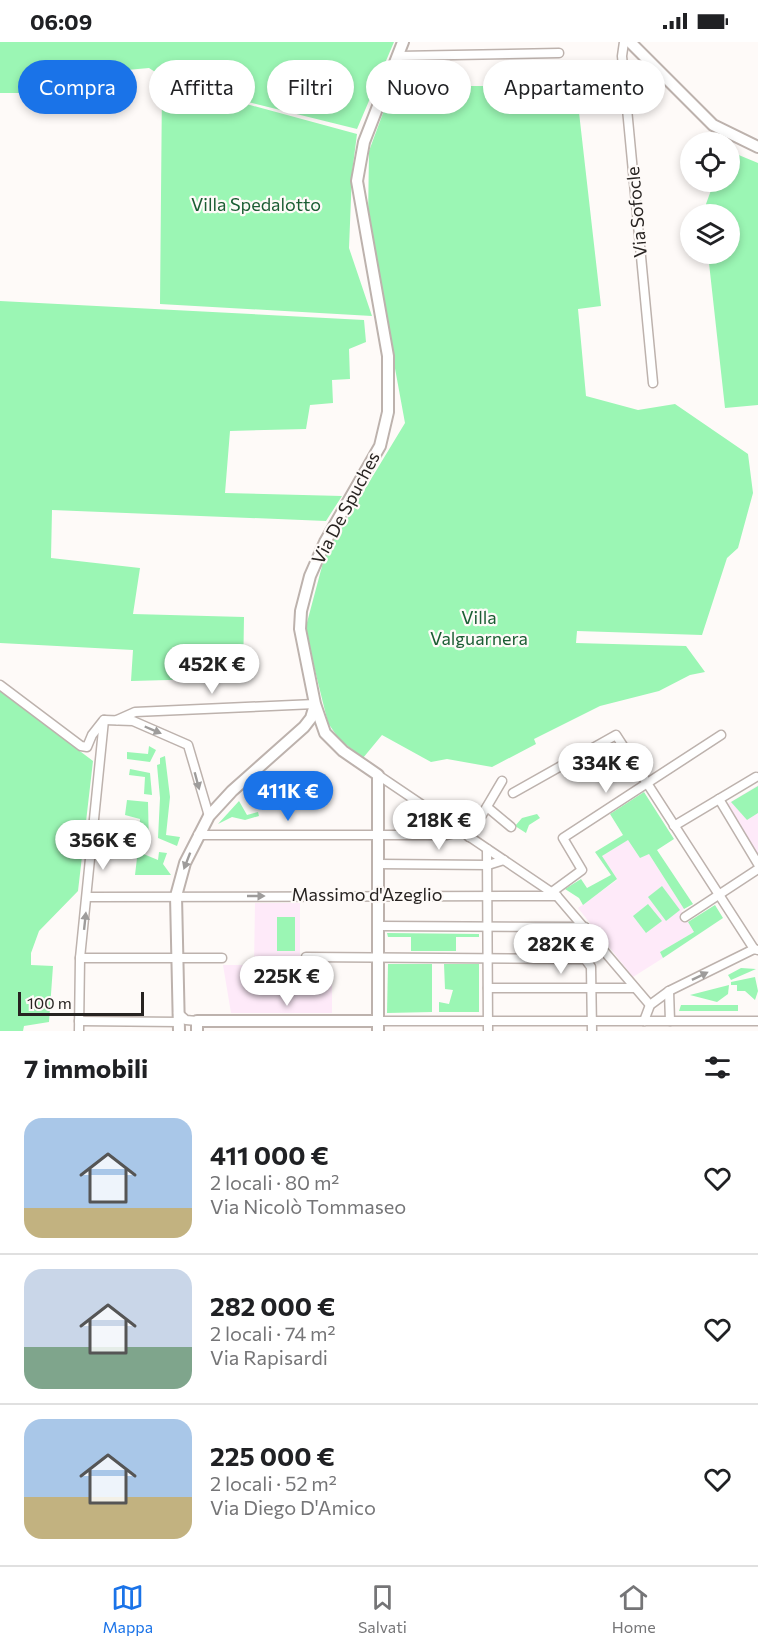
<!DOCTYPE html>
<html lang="it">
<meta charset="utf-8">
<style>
:root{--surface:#fff;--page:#f2f2f2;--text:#202124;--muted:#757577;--line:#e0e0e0;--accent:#1a73e8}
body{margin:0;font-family:Commissioner,sans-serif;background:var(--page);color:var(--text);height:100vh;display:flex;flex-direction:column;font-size:22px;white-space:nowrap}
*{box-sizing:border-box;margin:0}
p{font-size:20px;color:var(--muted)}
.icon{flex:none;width:33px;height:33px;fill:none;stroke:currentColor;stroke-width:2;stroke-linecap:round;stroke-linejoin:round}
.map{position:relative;height:989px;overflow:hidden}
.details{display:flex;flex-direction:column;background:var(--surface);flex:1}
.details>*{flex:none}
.banner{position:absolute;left:18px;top:18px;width:723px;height:54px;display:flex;gap:12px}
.controls{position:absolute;left:680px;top:90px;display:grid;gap:12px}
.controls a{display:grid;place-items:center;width:60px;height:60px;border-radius:50%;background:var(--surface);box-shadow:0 3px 9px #0003;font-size:30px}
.scale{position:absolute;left:18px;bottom:15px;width:126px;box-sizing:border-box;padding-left:6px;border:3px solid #272321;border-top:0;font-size:16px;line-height:21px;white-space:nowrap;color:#272321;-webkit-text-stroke:4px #fefaf8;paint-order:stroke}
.price{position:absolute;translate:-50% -51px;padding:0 14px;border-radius:21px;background:#fff;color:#222;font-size:20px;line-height:39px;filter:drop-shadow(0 2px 3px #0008)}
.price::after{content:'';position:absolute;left:50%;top:36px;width:18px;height:14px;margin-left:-9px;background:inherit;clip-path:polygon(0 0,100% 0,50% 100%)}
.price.current{background:var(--accent);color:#fff}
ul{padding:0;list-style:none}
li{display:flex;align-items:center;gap:18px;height:150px;padding:0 24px}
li+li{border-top:2px solid var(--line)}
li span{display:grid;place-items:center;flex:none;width:168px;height:120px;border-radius:18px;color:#555}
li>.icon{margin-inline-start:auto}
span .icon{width:72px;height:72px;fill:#fffc;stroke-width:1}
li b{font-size:26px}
h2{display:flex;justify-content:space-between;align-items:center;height:72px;padding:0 24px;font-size:26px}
.pill{padding:0 21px;border-radius:27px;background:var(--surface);box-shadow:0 3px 9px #0003;font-size:21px;line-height:54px}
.pill.current{background:var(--accent);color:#fff}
.status{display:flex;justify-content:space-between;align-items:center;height:42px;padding:0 30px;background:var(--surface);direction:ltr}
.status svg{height:16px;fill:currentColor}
.dock{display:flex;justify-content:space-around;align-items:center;height:84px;border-top:2px solid var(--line);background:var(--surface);font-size:16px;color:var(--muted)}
.dock a{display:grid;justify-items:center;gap:3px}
.dock .current{color:var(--accent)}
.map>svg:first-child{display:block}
.education{fill:#feeaf9}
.green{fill:#9bf6b4}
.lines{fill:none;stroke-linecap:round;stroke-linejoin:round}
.minor-casing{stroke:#bdb2ad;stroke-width:11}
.tertiary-casing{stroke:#bdb2ad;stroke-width:14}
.minor{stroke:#fff;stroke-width:8}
.tertiary{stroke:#fff;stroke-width:10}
.oneway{fill:#9e9c9b}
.labels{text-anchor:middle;stroke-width:4.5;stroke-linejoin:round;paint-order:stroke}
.park-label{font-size:18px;fill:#1b5d33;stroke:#fefaf8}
.street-label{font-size:18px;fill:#272321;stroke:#fefaf8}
</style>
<div class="status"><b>06:09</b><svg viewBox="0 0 49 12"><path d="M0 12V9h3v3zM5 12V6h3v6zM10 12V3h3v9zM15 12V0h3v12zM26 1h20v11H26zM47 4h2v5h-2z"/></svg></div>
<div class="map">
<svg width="758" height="989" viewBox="0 0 758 989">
<rect width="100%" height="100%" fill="#fefaf8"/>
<!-- education -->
<g class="education">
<path d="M758 743V813L726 763Z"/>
<path d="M628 797 649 812 684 867 681 869 694 890 660 910 663 916 633 935 578 866 617 838 602 814Z"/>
<path d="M255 861H300V923H326V930H332V971H231L223 923H254Z"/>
</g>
<!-- green -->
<g class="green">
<path d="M0 0H394L357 87 172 41 149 26 105 30 64 51H0Z"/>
<path d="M162 44 250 63 357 92 352 131 349 206 372 274 160 262Z"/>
<path d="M393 44H576L601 264 578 267 586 354 638 368 675 362 748 412 753 451 738 506 727 516 702 593 577 589 576 601 686 604 705 630 690 633 659 649 600 664 534 697 536 702 492 725 447 717 431 720 382 693 363 716 339 697 328 681 305 588 325 513 405 381 368 179 369 109Z"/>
<path d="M729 109 758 121V363L725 366 708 212H729V172H707L706 162 714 140H729Z"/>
<path d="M0 259 364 278 366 300 349 307 350 337 332 338 333 361 310 363 306 387 230 389 225 451 342 454 326 479 52 468 51 516 140 526 133 572 244 575 243 636 131 639 133 608 0 601Z"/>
<path d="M0 649 93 719 78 849 39 889 31 911V923L53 924 49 980 24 984 23 989H0Z"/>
<path d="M149 704 156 708 150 720 127 717V710L148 712Z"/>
<path d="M165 714 170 755 166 793 180 795 177 804 158 796 160 756 157 723 160 722V716Z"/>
<path d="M130 727 150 731 152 753 144 752 145 735 129 733Z"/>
<path d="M758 744V771L747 778 731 760Z"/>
<path d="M644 750 674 797 657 808 693 862 684 867 649 812 640 816 628 798 602 814 617 837 583 863 579 856 565 847 581 837 587 846 611 833 595 810 623 793 610 772Z"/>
<path d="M127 758 148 760 149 805H140V798L119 797V791L139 793 140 777 125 773Z"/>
<path d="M239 759 247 773 258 770 259 774 245 778 232 775 218 782Z"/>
<path d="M537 772 540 776 529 783 526 791 515 784 522 776Z"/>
<path d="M125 810 141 811 158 818 159 810 167 811 163 822 171 833H135L137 816 125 814Z"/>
<path d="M662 844 680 868 666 879 648 855Z"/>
<path d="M648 862 662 879 646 891 633 874Z"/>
<path d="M715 863 723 876 663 916 660 910 694 890 688 880Z"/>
<rect x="277" y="875" width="18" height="34"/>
<path d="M387 891 479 892V895H456V909H411V895H388Z"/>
<path d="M388 922H432V970L387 971Z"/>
<path d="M444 922H479V970H439V960L449 962 453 948 445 947Z"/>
<path d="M741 926 756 927 731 938 728 933Z"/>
<path d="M755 935 758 949 755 958 745 949H737V943H731V940Z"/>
<path d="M729 943 728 952 717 960 690 953Z"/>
<path d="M681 963H738V969H679Z"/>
</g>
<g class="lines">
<defs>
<g id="minor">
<path d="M624 0 622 14 653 341"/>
<path d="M398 14 559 11"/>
<path d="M0 643 81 704 87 705 92 693 103 679"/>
<path d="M104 678 133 679 188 703 209 774"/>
<path d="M117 678 135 670 315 662"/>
<path d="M378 733 557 854 650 963"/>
<path d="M513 751 616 693 754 907"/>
<path d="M719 757 758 822"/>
<path d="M487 765 511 785"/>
<path d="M674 784 756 735"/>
<path d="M198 793H447L460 790"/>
<path d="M469 795 502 739"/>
<path d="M487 807 488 989"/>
<path d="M379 822 488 823 504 818"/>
<path d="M552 850 582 828 563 796 721 693"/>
<path d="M87 855 557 854"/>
<path d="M685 875 758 827"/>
<path d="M378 884 585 885"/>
<path d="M306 915 585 917 591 925 592 989"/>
<path d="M80 916H222"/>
<path d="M488 946H634"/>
<path d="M669 949 670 979"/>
<path d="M178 971 186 978 197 979"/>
<path d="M79 979 179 980"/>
<path d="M378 979H758"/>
<path d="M644 979 650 963 669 949 754 907 758 908"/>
<path d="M79 989 80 916 104 678"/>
</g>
<g id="tertiary">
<path d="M630 0 713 83 758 105"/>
<path d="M179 989 176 854 185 821 209 774 232 749 304 685 311 676 315 663"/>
<path d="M197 989V979H378"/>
<path d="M378 989V733L343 709 325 691 315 662 300 587 301 569 310 534 325 500 380 404 388 370V314L357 139 364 100 403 0"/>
</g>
</defs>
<!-- minor casing -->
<use href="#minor" class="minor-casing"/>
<!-- tertiary casing -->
<use href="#tertiary" class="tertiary-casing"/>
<!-- minor -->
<use href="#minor" class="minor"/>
<!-- tertiary -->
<use href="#tertiary" class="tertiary"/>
</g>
<!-- one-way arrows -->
<defs><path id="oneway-solid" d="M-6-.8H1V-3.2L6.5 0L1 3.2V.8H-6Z" transform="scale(1.5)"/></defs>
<g class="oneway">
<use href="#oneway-solid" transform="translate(153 688) rotate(23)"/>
<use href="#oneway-solid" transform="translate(197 739) rotate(75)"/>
<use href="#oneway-solid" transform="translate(187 819) rotate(111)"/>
<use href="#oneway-solid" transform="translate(256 854)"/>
<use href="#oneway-solid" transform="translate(85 879) rotate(-84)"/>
<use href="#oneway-solid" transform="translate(700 934) rotate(-26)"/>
</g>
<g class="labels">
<!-- park labels -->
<g class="park-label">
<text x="256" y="169">Villa Spedalotto</text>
<text x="479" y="582">Villa<tspan x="479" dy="21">Valguarnera</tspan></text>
</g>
<!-- street labels -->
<g class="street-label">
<text transform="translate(637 170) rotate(-95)" y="6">Via Sofocle</text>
<text transform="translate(346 466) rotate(-62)" y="6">Via De Spuches</text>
<text x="367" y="859">Massimo d'Azeglio</text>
</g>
</g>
</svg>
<div class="controls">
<a><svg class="icon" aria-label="locate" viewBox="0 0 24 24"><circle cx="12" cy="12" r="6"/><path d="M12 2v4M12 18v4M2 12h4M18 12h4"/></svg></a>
<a><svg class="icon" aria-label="layers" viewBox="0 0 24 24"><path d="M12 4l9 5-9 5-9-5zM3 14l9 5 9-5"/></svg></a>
</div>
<div class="scale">100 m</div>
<b class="price" style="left:212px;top:653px">452K €</b>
<b class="price" style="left:606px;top:752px">334K €</b>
<b class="price current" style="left:288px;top:780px">411K €</b>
<b class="price" style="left:439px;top:809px">218K €</b>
<b class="price" style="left:103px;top:829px">356K €</b>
<b class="price" style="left:561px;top:933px">282K €</b>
<b class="price" style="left:287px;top:965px">225K €</b>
<div class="banner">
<a class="pill current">Compra</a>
<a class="pill">Affitta</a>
<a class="pill">Filtri</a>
<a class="pill">Nuovo</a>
<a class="pill">Appartamento</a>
</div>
</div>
<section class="details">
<h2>7 immobili<svg class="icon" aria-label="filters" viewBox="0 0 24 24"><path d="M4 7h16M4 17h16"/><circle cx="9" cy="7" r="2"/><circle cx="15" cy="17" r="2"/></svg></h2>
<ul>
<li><span style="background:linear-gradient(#a9c7e8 75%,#c2b280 0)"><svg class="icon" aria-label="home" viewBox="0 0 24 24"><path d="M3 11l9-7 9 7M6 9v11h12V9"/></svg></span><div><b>411 000 €</b><p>2 locali · 80 m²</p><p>Via Nicolò Tommaseo</p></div><svg class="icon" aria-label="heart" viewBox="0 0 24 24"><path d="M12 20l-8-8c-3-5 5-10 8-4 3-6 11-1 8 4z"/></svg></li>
<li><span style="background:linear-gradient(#c9d6e8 65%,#7fa58c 0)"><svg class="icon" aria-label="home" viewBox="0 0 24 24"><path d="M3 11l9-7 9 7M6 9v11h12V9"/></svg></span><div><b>282 000 €</b><p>2 locali · 74 m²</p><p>Via Rapisardi</p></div><svg class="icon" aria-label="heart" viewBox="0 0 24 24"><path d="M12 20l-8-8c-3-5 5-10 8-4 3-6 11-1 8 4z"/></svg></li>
<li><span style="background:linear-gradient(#a9c7e8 65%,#c2b280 0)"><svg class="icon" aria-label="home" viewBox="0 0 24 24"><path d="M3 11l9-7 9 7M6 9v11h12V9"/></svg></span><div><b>225 000 €</b><p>2 locali · 52 m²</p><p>Via Diego D'Amico</p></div><svg class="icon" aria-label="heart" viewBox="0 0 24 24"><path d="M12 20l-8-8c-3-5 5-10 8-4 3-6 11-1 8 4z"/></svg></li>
</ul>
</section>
<nav class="dock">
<a class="current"><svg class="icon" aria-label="map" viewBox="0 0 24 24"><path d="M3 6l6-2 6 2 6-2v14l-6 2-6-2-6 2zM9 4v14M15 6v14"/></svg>Mappa</a>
<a><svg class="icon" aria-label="saved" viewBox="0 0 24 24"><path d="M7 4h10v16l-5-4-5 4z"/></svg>Salvati</a>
<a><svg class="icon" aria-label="home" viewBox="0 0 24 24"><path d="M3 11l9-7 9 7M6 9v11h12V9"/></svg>Home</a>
</nav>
